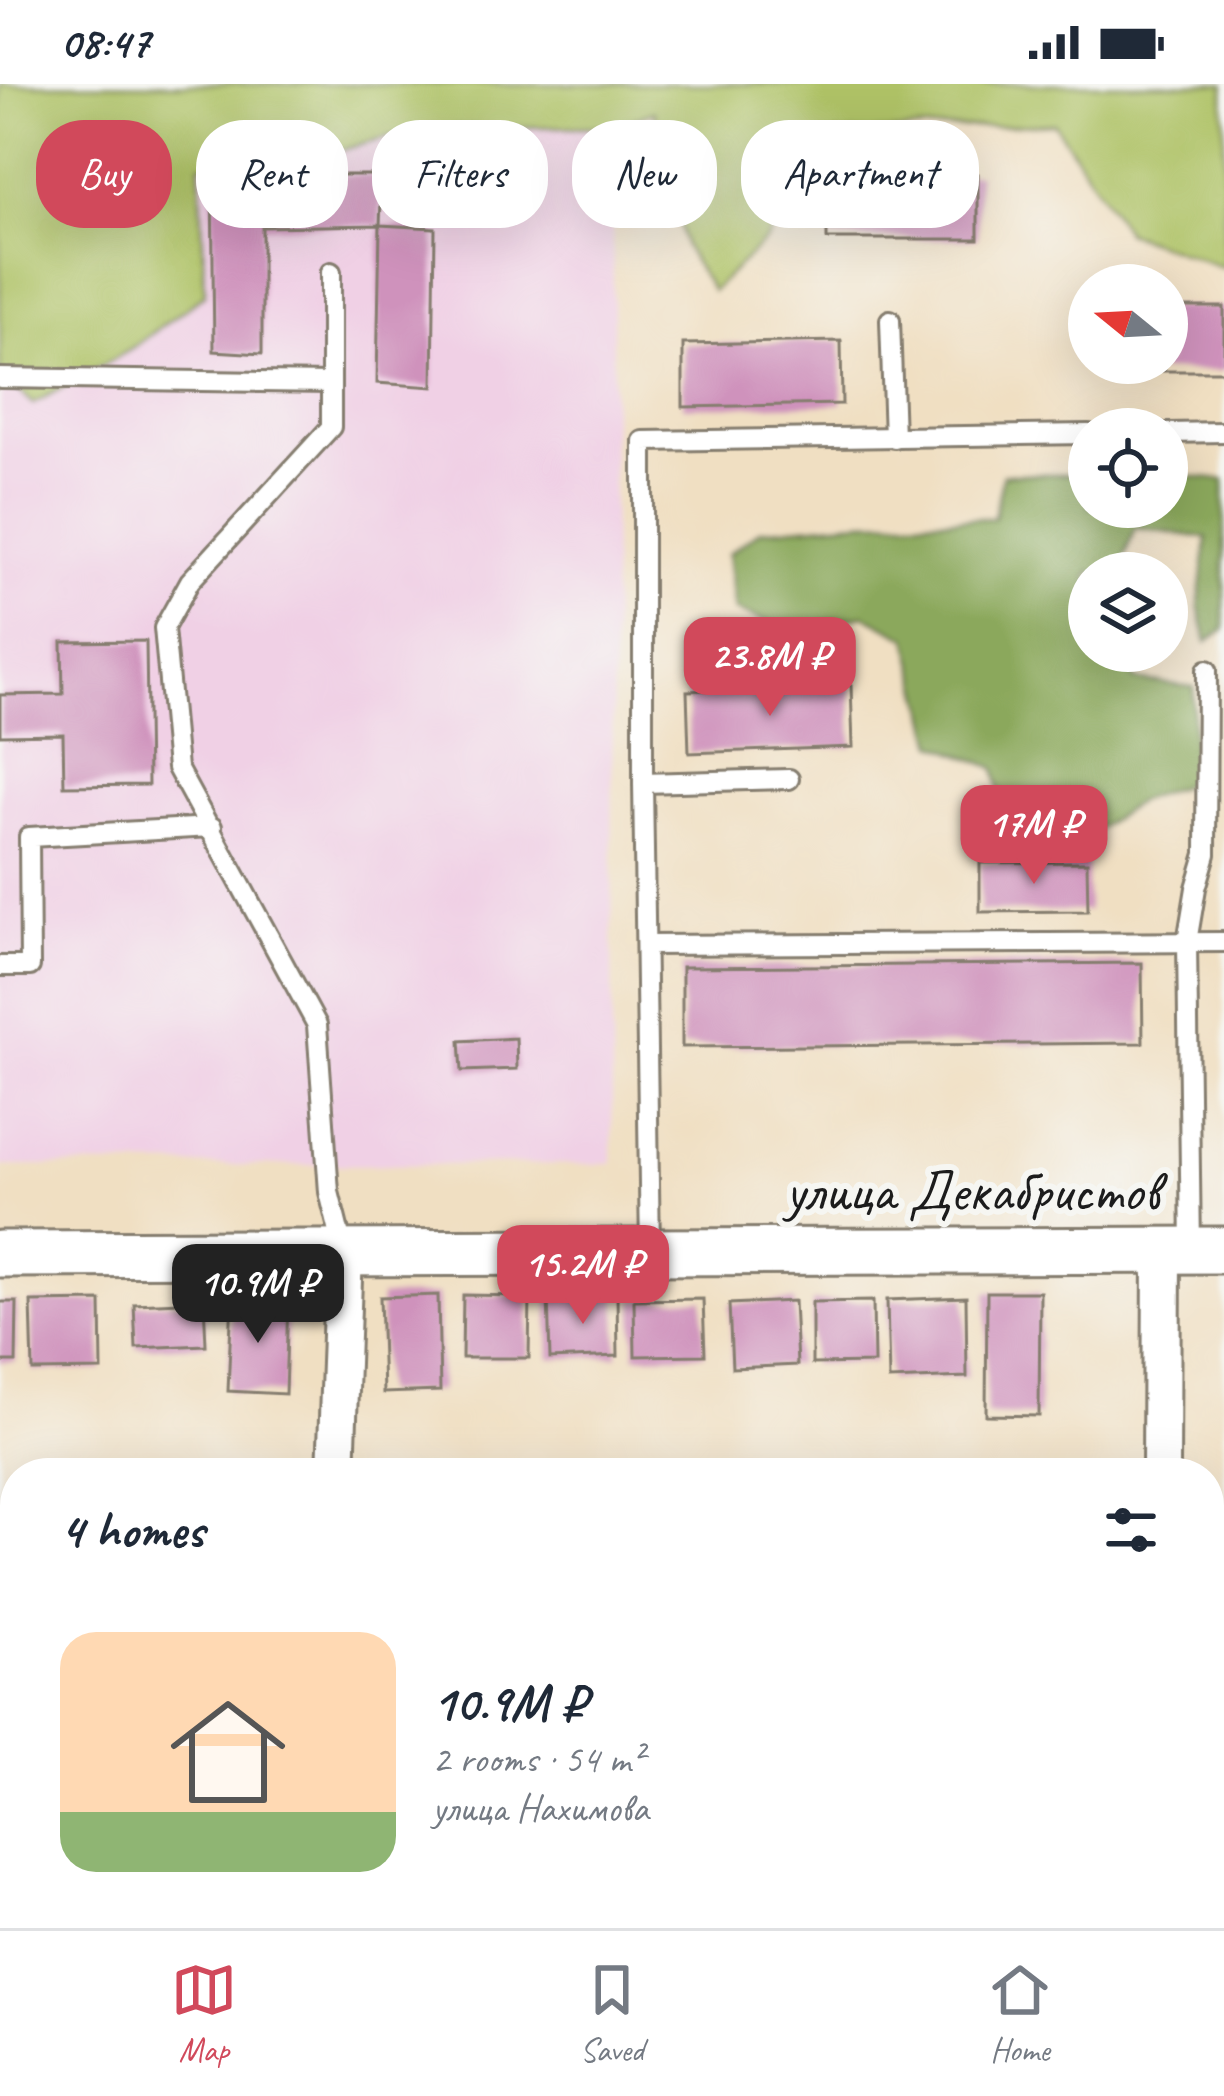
<!DOCTYPE html>
<meta charset="utf-8">
<style>
:root{--surface:#fff;--page:#f2f2f3;--text:#1f2937;--muted:#747a83;--line:#e0e1e3;--accent:#d1495b}
body{margin:0;font-family:Caveat,sans-serif;background:var(--page);color:var(--text);height:100vh;display:flex;flex-direction:column;font-size:45px;white-space:nowrap}
*{box-sizing:border-box;margin:0}
p{font-size:39px;color:var(--muted)}
.icon{flex:none;width:66px;height:66px;fill:none;stroke:currentColor;stroke-width:2;stroke-linecap:round;stroke-linejoin:round}
.map{position:relative;flex:1;overflow:hidden}
.panel{position:absolute;left:0px;top:1374px;width:1224px;height:471px;display:flex;flex-direction:column;background:var(--surface);border-radius:48px 48px 0 0;box-shadow:0 12px 48px #0002}
.panel>*{flex:none}
.guide{position:absolute;left:36px;top:36px;width:1152px;height:108px;display:flex;gap:24px}
.needle{width:78px;rotate:288deg}
.controls{position:absolute;left:1068px;top:180px;display:grid;gap:24px}
.controls a{display:grid;place-items:center;width:120px;height:120px;border-radius:50%;background:var(--surface);box-shadow:0 12px 48px #0002;font-size:60px}
.price{position:absolute;translate:-50% -102px;padding:0 27px;border-radius:24px;background:var(--accent);color:#fff;font-size:39px;line-height:78px;filter:drop-shadow(0 3px 6px #0008)}
.price::after{content:'';position:absolute;left:50%;top:72px;width:36px;height:27px;margin-left:-18px;background:inherit;clip-path:polygon(0 0,100% 0,50% 100%)}
.price.current{background:#222;color:#fff}
ul{padding:0;list-style:none}
li{display:flex;align-items:center;gap:36px;height:300px;padding:0 60px}
li+li{border-top:3px solid var(--line)}
li span{display:grid;place-items:center;flex:none;width:336px;height:240px;border-radius:36px;color:#555}
li>.icon{margin-inline-start:auto}
span .icon{width:144px;height:144px;fill:#fffc;stroke-width:1}
li b{font-size:51px}
h2{display:flex;justify-content:space-between;align-items:center;height:144px;padding:0 60px;font-size:51px}
.pill{padding:0 42px;border-radius:48px;background:var(--surface);box-shadow:0 12px 48px #0002;font-size:42px;line-height:108px}
.pill.current{background:var(--accent);color:#fff}
.status{display:flex;justify-content:space-between;align-items:center;height:84px;padding:0 60px;background:var(--surface);direction:ltr}
.status svg{height:33px;fill:currentColor}
.menu{display:flex;justify-content:space-around;align-items:center;height:168px;border-top:3px solid var(--line);background:var(--surface);font-size:33px;color:var(--muted)}
.menu a{display:grid;justify-items:center;gap:6px}
.menu .current{color:var(--accent)}
.map>svg:first-child{display:block}
.built{fill:#f0d0e5}
.green{fill:#afc266;stroke:#666f41;stroke-width:3}
.forest{fill:#8ba85b;stroke:#54623c;stroke-width:3}
.building{fill:#cf92bc}
.lines{fill:none;stroke-linecap:round;stroke-linejoin:round}
.service-casing{stroke:#867e6f;stroke-width:24}
.minor-casing{stroke:#867e6f;stroke-width:42}
.tertiary-casing{stroke:#867e6f;stroke-width:51}
.service{stroke:#fff;stroke-width:18}
.minor{stroke:#fff;stroke-width:36}
.tertiary{stroke:#fff;stroke-width:45}
.labels{text-anchor:middle;stroke-width:12;stroke-linejoin:round;paint-order:stroke}
.street-label{font-size:57px;fill:#1c1c1c;stroke:#f6f6f2}
</style>
<div class="status"><b>08:47</b><svg viewBox="0 0 49 12"><path d="M0 12V9h3v3zM5 12V6h3v6zM10 12V3h3v9zM15 12V0h3v12zM26 1h20v11H26zM47 4h2v5h-2z"/></svg></div>
<div class="map">
<svg width="1224" height="1844" viewBox="0 0 1224 1844">
<rect width="100%" height="100%" fill="#f6f6f2"/>
<filter id="ink" filterUnits="userSpaceOnUse"><feTurbulence type="fractalNoise" baseFrequency=".00833" numOctaves="2"/><feDisplacementMap in="SourceGraphic" scale="24" xChannelSelector="R" yChannelSelector="G"/><feConvolveMatrix kernelMatrix="1 2 1 2 8 2 1 2 1" color-interpolation-filters="sRGB"/></filter>
<filter id="wash" filterUnits="userSpaceOnUse"><feTurbulence type="fractalNoise" baseFrequency=".004" numOctaves="4" result="noise"/><feDisplacementMap in="SourceGraphic" scale="48" xChannelSelector="R" yChannelSelector="G"/><feGaussianBlur stdDeviation="2.7" result="paint"/><feColorMatrix in="noise" values="0 0 0 0 0 0 0 0 0 0 0 0 0 0 0 0 0 1.4 0 .05"/><feComposite in="paint" operator="in"/></filter>
<g filter="url(#wash)">
<rect width="100%" height="100%" fill="#f0dfc2"/>
<!-- built -->
<path class="built" d="M0 43H613L612 1080 0 1082Z"/>
<!-- green -->
<path class="green" d="M0 0H1224V184L1126 148 1054 39 817 51 768 154 712 207 685 164 654 27 613 43H430L318 72 200 80 205 210 130 266 33 320 0 288Z"/>
<!-- forest -->
<path class="forest" d="M1003 390H1089V423H1167V390L1224 396V546L1207 558 1199 521 1207 454 1135 444 1119 489H1089V567H1130L1134 596 1194 603 1191 699 1138 717 1080 757 1011 766 995 684 935 660 908 554 864 531 788 545 735 527 728 470 760 446 861 437 994 434Z"/>
<g id="blocks">
<!-- building -->
<g class="building">
<rect x="827" y="90" width="151" height="65"/>
<path d="M212 91H382L380 141 435 144 433 303 377 299 380 141 262 143V270L214 267Z"/>
<path d="M1167 223H1224V287H1108V279H1167Z"/>
<path d="M841 257 842 320 683 323V260Z"/>
<path d="M146 557 148 701 64 702 63 650 0 651V611L63 610 62 558Z"/>
<path d="M851 601 853 663 689 669 687 607Z"/>
<path d="M1087 778 1088 827 980 828V779Z"/>
<path d="M1142 879 1143 959 682 963V883Z"/>
<path d="M516 954 517 985 462 987 460 957Z"/>
<path d="M987 1208H1040L1039 1332 986 1331Z"/>
<path d="M438 1211 440 1307 383 1309 380 1213Z"/>
<path d="M463 1211 530 1212 529 1274H462Z"/>
<path d="M617 1211 618 1272 550 1275 548 1213Z"/>
<path d="M232 1213 288 1216 285 1310 228 1307Z"/>
<path d="M966 1213 967 1293 889 1296 887 1216Z"/>
<path d="M703 1215 705 1271 635 1272 634 1216Z"/>
<path d="M101 1217 102 1286 33 1287 31 1218Z"/>
<path d="M204 1217 206 1261 136 1264 134 1220Z"/>
<path d="M794 1217 797 1281 732 1284 729 1220Z"/>
<path d="M873 1217 874 1279 812 1280V1218Z"/>
<path d="M0 1218H17L16 1278H0Z"/>
<rect x="0" y="1459" width="15" height="61"/>
<rect x="0" y="1604" width="10" height="53"/>
<path d="M118 1830H201L202 1844H118Z"/>
<path d="M241 1830H293L292 1844H241Z"/>
<rect x="375" y="1830" width="54" height="14"/>
<path d="M993 1830H1044L1045 1844H993Z"/>
<rect x="910" y="1836" width="62" height="8"/>
<path d="M89 1837V1844H31V1839Z"/>
</g>
</g>
</g>
<g filter="url(#ink)">
<use href="#blocks" fill-opacity="0" stroke="#867e6f" stroke-width="3"/>
<g class="lines">
<defs>
<g id="service">
<path d="M331 188V343L190 497 164 544 177 684 317 941 329 1108 344 1168"/>
<path d="M890 236 894 354"/>
<path d="M0 294 331 299"/>
<path d="M1167 349 1224 348"/>
<path d="M643 699 789 695"/>
<path d="M646 861 1224 858"/>
<path d="M0 882H30L29 753 212 743"/>
<path d="M650 1166 643 699V357L1089 350"/>
<path d="M1191 1166 1187 858 1196 804 1206 770 1207 586"/>
</g>
<g id="minor">
<path d="M336 1389 344 1168"/>
<path d="M1161 1389 1162 1166"/>
<path d="M0 1559 15 1558"/>
<path d="M1209 1566H1224"/>
<path d="M333 1830V1844"/>
<path d="M1158 1844V1830"/>
</g>
<path id="tertiary" d="M0 1170 1224 1166"/>
</defs>
<!-- service casing -->
<use href="#service" class="service-casing"/>
<!-- minor casing -->
<use href="#minor" class="minor-casing"/>
<!-- tertiary casing -->
<use href="#tertiary" class="tertiary-casing"/>
<!-- service -->
<use href="#service" class="service"/>
<!-- minor -->
<use href="#minor" class="minor"/>
<!-- tertiary -->
<use href="#tertiary" class="tertiary"/>
</g>
</g>
<g class="labels">
<!-- street labels -->
<g class="street-label">
<text x="972" y="1126">улица Декабристов</text>
</g>
</g>
</svg>
<div class="controls">
<a><svg class="needle" viewBox="-14 -14 28 28"><path d="M0-13l5 13h-10z" fill="#e53935"/><path d="M0 13l5-13h-10z" fill="#747a83"/></svg></a>
<a><svg class="icon" aria-label="locate" viewBox="0 0 24 24"><circle cx="12" cy="12" r="6"/><path d="M12 2v4M12 18v4M2 12h4M18 12h4"/></svg></a>
<a><svg class="icon" aria-label="layers" viewBox="0 0 24 24"><path d="M12 4l9 5-9 5-9-5zM3 14l9 5 9-5"/></svg></a>
</div>
<b class="price" style="left:770px;top:635px">23.8M ₽</b>
<b class="price" style="left:1034px;top:803px">17M ₽</b>
<b class="price" style="left:583px;top:1243px">15.2M ₽</b>
<b class="price current" style="left:258px;top:1262px">10.9M ₽</b>
<div class="guide">
<a class="pill current">Buy</a>
<a class="pill">Rent</a>
<a class="pill">Filters</a>
<a class="pill">New</a>
<a class="pill">Apartment</a>
</div>
<section class="panel">
<h2>4 homes<svg class="icon" aria-label="filters" viewBox="0 0 24 24"><path d="M4 7h16M4 17h16"/><circle cx="9" cy="7" r="2"/><circle cx="15" cy="17" r="2"/></svg></h2>
<ul>
<li><span style="background:linear-gradient(#ffd9b3 75%,#8fb573 0)"><svg class="icon" aria-label="home" viewBox="0 0 24 24"><path d="M3 11l9-7 9 7M6 9v11h12V9"/></svg></span><div><b>10.9M ₽</b><p>2 rooms · 54 m²</p><p>улица Нахимова</p></div></li>
</ul>
</section>
</div>
<nav class="menu">
<a class="current"><svg class="icon" aria-label="map" viewBox="0 0 24 24"><path d="M3 6l6-2 6 2 6-2v14l-6 2-6-2-6 2zM9 4v14M15 6v14"/></svg>Map</a>
<a><svg class="icon" aria-label="saved" viewBox="0 0 24 24"><path d="M7 4h10v16l-5-4-5 4z"/></svg>Saved</a>
<a><svg class="icon" aria-label="home" viewBox="0 0 24 24"><path d="M3 11l9-7 9 7M6 9v11h12V9"/></svg>Home</a>
</nav>
